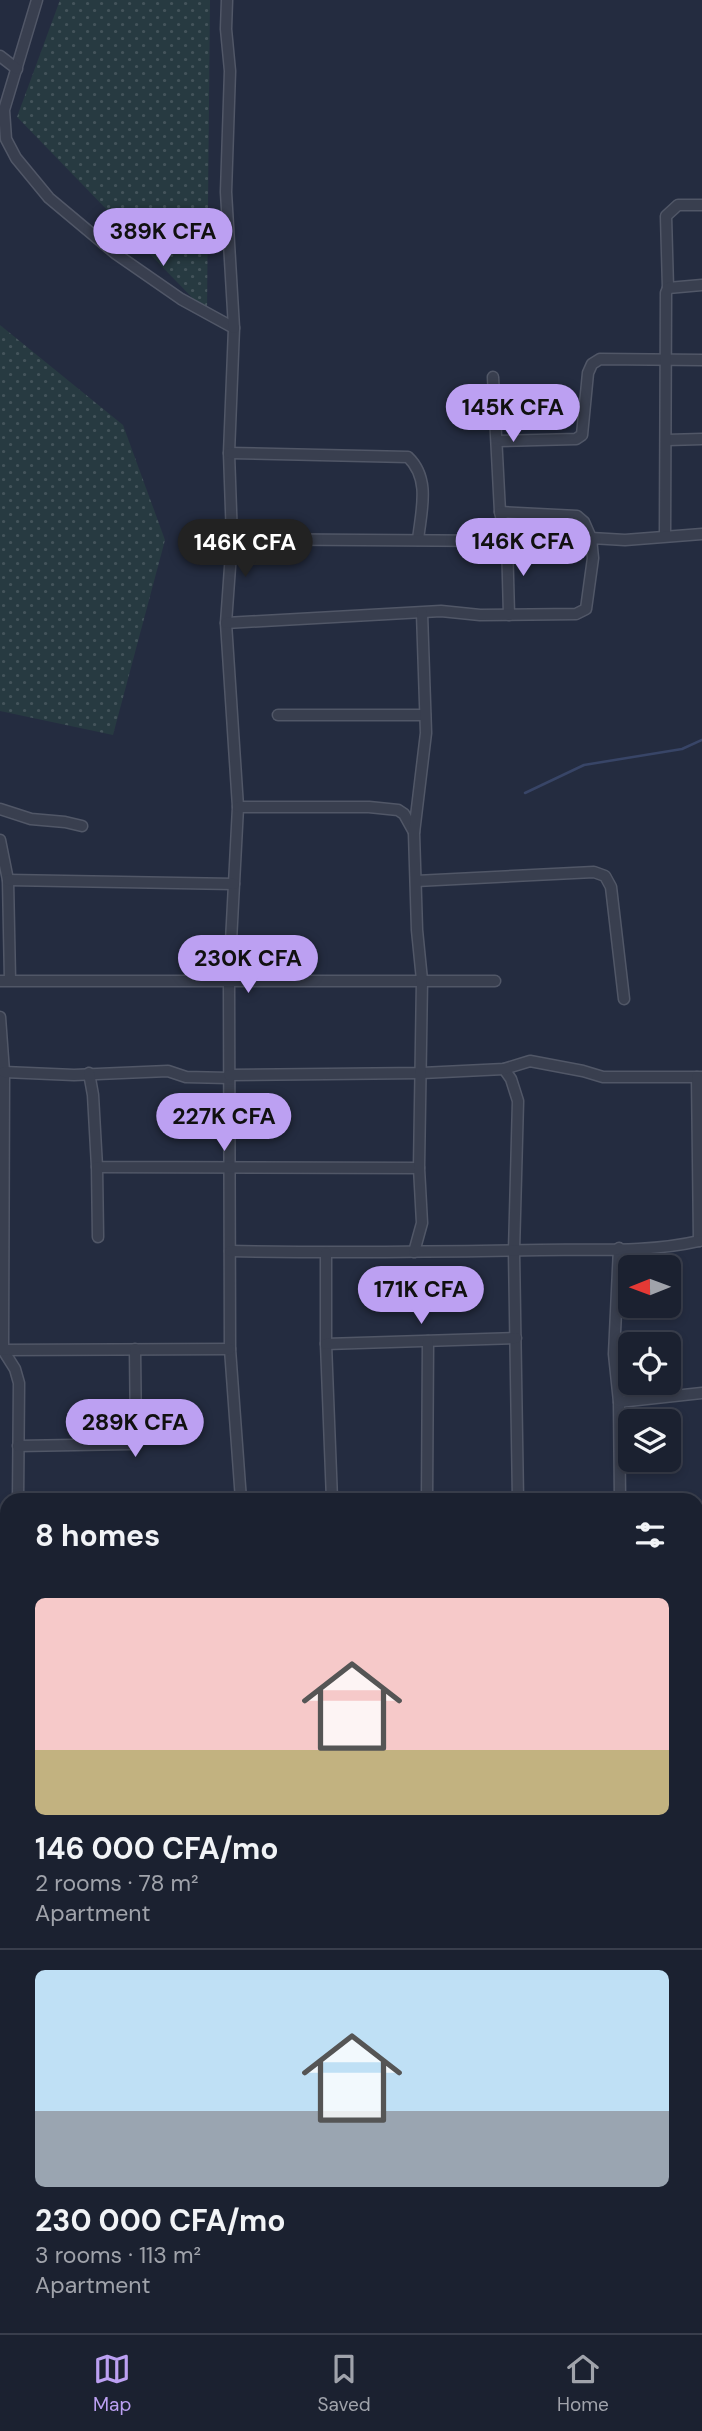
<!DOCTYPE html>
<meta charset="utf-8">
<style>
:root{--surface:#1b2130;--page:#242938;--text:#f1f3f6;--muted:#a0a3ab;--line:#393e4c;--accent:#bca0f2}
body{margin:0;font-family:"DM Sans",sans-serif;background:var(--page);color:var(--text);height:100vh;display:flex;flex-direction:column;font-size:26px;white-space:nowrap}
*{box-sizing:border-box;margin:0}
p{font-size:23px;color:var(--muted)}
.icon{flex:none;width:38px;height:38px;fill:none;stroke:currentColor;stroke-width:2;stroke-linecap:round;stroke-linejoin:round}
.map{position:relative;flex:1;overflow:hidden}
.panel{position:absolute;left:0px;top:1493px;width:704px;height:842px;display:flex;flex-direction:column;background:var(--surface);border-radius:21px 21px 0 0;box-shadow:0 4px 10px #0003,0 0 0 2px var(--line)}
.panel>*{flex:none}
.needle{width:46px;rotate:269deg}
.fabs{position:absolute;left:618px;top:1255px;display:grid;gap:14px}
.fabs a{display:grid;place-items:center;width:63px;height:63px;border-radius:10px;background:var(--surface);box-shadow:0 4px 10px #0003,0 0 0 2px var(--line);font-size:35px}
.price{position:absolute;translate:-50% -60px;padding:0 16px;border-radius:24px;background:var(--accent);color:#111;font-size:23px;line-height:46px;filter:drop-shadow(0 2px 4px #0008)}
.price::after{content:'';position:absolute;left:50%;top:42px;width:21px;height:16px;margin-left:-10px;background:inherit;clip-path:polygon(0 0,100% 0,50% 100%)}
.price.active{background:#222;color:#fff}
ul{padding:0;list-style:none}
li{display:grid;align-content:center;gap:14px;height:371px;padding:0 35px}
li+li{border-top:2px solid var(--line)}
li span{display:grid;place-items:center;height:217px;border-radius:10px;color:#555}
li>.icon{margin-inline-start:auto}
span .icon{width:126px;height:126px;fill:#fffc;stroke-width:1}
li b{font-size:30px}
h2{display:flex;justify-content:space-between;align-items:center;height:84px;padding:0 35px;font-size:30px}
.tabs{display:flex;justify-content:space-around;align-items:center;height:98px;border-top:2px solid var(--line);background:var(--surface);font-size:19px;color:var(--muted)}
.tabs a{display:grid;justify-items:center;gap:4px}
.tabs .active{color:var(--accent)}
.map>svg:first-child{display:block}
.grass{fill:url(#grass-dots)}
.forest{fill:url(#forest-firs)}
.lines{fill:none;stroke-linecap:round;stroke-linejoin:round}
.stream{stroke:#384567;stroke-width:2.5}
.minor-casing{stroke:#515767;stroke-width:13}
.minor{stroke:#393f4f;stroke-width:10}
</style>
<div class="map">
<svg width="702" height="2333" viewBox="0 0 702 2333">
<defs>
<pattern id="grass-dots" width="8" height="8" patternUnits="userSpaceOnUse" patternTransform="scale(1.75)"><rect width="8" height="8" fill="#273a41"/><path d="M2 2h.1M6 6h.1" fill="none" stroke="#44545b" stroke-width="1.8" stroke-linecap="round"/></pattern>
<pattern id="forest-firs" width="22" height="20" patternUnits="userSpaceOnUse" patternTransform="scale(1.75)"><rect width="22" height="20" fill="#273a41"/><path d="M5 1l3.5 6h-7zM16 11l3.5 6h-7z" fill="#44545b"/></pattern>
</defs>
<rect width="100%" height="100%" fill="#242c40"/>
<!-- grass -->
<g class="grass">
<path d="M60 0H210L207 313 17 117Z"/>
<path d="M0 325 123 425 165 540 113 735 0 711Z"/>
</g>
<!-- forest -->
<path class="forest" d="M702 1607V1972L697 1976 696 1615Z"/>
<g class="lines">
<!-- stream -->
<g class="stream">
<path d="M525 793 584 765 682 749 702 740"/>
<path d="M696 1819 702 1810"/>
</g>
<defs>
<g id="minor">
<path d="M37 0 4 110 6 139 16 158 49 198 116 254 181 299 234 328 229 453 232 539 226 623 238 807 229 980 230 1349 241 1500"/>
<path d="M227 0 226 29 230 71 226 192 234 328"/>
<path d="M0 56 17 69"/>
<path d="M668 288 666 216 678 205H702"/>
<path d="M493 377 500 512"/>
<path d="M667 440 702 439"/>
<path d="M497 441 576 439 582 435 588 373 592 364 600 359 702 360"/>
<path d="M229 453 408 457C431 479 421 511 418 540"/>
<path d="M665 535 666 293 668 288 702 285"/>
<path d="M232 539 507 541 500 512 577 516 584 522 591 538"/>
<path d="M507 541 509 615"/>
<path d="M226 623 441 611 480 615 576 614 586 609 593 558 591 538 625 540 702 534"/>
<path d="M278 715H425"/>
<path d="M238 807H369L398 810 404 814 414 832"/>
<path d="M0 809 31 819 65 822 82 826"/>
<path d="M0 840 8 880 10 980"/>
<path d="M8 880 234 884"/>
<path d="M416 881 594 872 605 876 611 887 624 999"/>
<path d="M0 981H495"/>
<path d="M0 1017 4 1072 3 1350 15 1369 19 1383 18 1500"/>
<path d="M504 1069 511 1079 518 1101 514 1251 518 1500"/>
<path d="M4 1072 74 1075 168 1071 186 1077 229 1078"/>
<path d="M89 1073 93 1095 97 1167 419 1168"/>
<path d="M229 1075 422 1073 504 1069 530 1061 583 1071 603 1077H702"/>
<path d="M697 1077 699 1241 702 1240"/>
<path d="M97 1167 98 1237"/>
<path d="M619 1248 614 1354 619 1402 620 1500"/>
<path d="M230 1251C334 1253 436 1252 540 1250 592 1249 647 1253 699 1241"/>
<path d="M414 1252 422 1223 419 1168 422 980 417 930 414 833 426 733 422 613"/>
<path d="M326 1253V1344L332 1500"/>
<path d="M326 1344 516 1338"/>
<path d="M1 1350 230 1349"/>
<path d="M619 1402 702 1393"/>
<path d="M18 1446 131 1444 136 1439 135 1349"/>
<path d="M427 1500 428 1341"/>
<path d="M0 1543H7"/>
<path d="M0 1637H7"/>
<path d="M0 1735H7"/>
<path d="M0 1905H7"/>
<path d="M2 1989H7"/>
<path d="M696 2022 702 2030"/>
<path d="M0 2072 7 2073"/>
<path d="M696 2080 702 2076"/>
<path d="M0 2173 7 2172"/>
<path d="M696 2188 702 2196"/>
<path d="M0 2262 7 2261"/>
<path d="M365 2328 373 2333"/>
<path d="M531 2328 541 2333"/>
<path d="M671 2328 673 2333"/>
<path d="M431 2333 434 2328"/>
</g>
</defs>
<!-- minor casing -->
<use href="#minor" class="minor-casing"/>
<!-- minor -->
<use href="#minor" class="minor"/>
</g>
</svg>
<div class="fabs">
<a><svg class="needle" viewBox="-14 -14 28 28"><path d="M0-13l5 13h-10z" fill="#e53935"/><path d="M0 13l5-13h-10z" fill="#a0a3ab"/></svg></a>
<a><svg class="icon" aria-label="locate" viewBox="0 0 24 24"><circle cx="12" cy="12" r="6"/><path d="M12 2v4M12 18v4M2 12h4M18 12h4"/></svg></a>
<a><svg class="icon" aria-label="layers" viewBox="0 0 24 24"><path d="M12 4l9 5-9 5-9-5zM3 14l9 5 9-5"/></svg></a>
</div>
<b class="price" style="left:163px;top:268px">389K CFA</b>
<b class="price" style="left:513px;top:444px">145K CFA</b>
<b class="price" style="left:523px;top:578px">146K CFA</b>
<b class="price active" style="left:245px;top:579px">146K CFA</b>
<b class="price" style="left:248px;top:995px">230K CFA</b>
<b class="price" style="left:224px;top:1153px">227K CFA</b>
<b class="price" style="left:421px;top:1326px">171K CFA</b>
<b class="price" style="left:135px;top:1459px">289K CFA</b>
<section class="panel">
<h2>8 homes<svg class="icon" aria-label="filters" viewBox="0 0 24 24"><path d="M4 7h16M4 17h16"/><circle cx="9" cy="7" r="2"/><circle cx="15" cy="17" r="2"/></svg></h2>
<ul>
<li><span style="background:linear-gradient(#f6c9c9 70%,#c2b280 0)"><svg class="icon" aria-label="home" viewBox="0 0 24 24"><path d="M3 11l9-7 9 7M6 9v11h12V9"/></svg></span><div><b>146 000 CFA/mo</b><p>2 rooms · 78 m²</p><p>Apartment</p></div></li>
<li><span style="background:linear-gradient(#bfe0f5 65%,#9aa5b1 0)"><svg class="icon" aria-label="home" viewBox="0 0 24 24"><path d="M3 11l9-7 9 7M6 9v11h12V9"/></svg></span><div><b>230 000 CFA/mo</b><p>3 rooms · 113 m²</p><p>Apartment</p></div></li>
</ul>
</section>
</div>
<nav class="tabs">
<a class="active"><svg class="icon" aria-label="map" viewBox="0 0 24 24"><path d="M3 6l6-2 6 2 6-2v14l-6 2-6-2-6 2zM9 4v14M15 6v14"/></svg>Map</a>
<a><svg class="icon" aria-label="saved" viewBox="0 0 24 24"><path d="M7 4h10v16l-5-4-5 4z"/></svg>Saved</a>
<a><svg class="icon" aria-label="home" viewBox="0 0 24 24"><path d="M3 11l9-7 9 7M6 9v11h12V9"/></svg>Home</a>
</nav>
